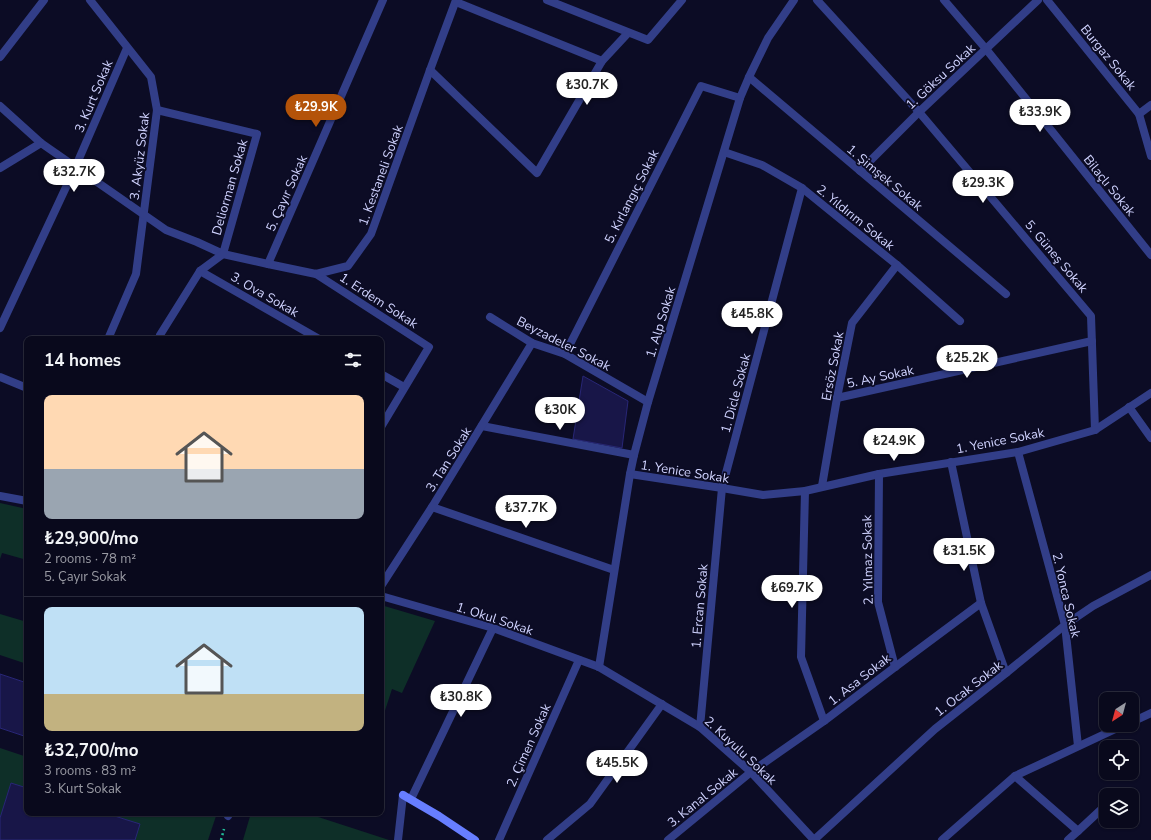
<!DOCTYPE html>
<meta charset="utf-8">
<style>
:root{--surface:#09091c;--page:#121225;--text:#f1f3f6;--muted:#999aa3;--line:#292a3b;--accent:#b45309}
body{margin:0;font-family:"Nunito Sans",sans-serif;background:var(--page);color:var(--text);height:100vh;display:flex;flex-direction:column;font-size:15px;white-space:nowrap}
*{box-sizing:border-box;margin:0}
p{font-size:13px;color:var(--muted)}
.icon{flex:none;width:22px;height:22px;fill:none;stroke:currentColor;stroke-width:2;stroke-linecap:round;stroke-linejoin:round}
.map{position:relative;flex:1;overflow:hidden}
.drawer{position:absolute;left:24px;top:336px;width:360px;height:480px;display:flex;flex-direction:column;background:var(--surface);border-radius:8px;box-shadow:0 1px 3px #0004,0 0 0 1px var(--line)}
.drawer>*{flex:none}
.needle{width:26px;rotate:216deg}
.controls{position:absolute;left:1099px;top:692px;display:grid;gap:8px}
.controls a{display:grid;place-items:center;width:40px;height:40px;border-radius:8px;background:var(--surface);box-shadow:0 1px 3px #0004,0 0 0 1px var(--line);font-size:20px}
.price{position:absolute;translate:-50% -34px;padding:0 9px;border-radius:14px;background:#fff;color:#222;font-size:13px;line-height:26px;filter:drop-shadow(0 1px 2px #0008)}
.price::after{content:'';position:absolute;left:50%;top:24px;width:12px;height:9px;margin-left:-6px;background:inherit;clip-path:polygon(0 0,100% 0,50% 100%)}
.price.on{background:var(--accent);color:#fff}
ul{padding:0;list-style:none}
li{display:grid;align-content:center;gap:8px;height:212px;padding:0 20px}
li+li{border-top:1px solid var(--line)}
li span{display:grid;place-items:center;height:124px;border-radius:8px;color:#555}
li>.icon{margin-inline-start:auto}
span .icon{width:72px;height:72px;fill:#fffc;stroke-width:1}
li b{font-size:17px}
h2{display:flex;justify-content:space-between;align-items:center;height:48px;padding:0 20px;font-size:17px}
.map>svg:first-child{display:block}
.green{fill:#0e2f28}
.building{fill:#181648;stroke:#282676}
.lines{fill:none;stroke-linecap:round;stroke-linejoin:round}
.path{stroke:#22c09b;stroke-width:2.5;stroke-dasharray:2 3;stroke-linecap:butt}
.street{stroke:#323e88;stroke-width:8}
.secondary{stroke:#677eff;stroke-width:8}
.labels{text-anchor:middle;stroke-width:3.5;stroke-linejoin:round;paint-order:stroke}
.street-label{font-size:13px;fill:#d0d3ff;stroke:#0c0c25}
</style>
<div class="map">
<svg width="1151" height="840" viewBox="0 0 1151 840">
<rect width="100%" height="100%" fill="#0c0c25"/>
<!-- green -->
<g class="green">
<path d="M0 503 27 509V560L2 553 0 559Z"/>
<path d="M381 605 435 621 402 693 392 689 381 723Z"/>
<path d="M0 614 27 622V664L0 655Z"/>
<path d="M0 748 27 757V788L0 818Z"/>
<path d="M105 813H217L208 840H135Z"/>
<path d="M251 813H306L389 840H243Z"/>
</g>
<!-- building -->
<g class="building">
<path d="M583 376 628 401 622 448 573 439Z"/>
<path d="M0 674 27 683V737L0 728Z"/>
<path d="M11 783 27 788V813H105L140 824 135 840H0V818Z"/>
</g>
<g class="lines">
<!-- path -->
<path class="path" d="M221 840 224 829"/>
<!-- street -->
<g class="street">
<path d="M90 0 151 77 157 110 136 274 108 339"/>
<path d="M547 0 648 40 682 0"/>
<path d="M817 0 919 112 1091 316 1095 430"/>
<path d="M944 0 986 49 1151 255"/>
<path d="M1047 0 1139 114 1151 156"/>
<path d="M456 2 602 61"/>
<path d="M0 57 44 0"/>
<path d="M430 70 537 173 602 61 628 33"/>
<path d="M749 77 1006 294"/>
<path d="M0 106 41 143 166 230 197 242 223 254 257 134 157 110"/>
<path d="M1139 114 1151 105"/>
<path d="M724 152 762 165 802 188 897 265 960 321"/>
<path d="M0 168 41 143"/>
<path d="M860 171 919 112 1038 0"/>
<path d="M268 264 383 0"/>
<path d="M200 271 319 339"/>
<path d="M316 274 429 347 381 427"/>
<path d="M490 317 532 343 565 354 648 402"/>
<path d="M0 328 75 168 127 48"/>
<path d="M159 339 160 335 200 271 223 254 268 264 316 274 348 266 371 234 430 70 456 0"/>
<path d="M565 354 701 86 740 98"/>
<path d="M381 374 404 387"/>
<path d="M0 377 27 388"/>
<path d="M837 398 1092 341"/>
<path d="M1129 407 1151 438"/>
<path d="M482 426 634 455"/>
<path d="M1018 452 1065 625 1078 746"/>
<path d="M951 462 981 603 1006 673"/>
<path d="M630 474 722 488 763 495 805 491 879 474 1018 452 1095 430 1151 393"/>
<path d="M879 474 878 602 895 667"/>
<path d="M822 486 837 398 852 323 897 265"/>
<path d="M805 491 801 657 824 721"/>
<path d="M0 496 27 501"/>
<path d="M432 507 614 570"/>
<path d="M381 586 432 507 532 343"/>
<path d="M381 596 493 628 599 667 700 727 751 772 814 840"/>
<path d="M599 667 630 474 634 455 648 402 740 98 749 77 768 38 794 0"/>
<path d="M1132 722 1151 713"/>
<path d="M700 727 722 488 802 188"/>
<path d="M1015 776 1078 831 1068 840"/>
<path d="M1117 795 1119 793"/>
<path d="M411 799 493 628"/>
<path d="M228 816 230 813"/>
<path d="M1078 831 1106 805"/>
<path d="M398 840 403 795"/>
<path d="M499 840 579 660"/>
<path d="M547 840 590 804 662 704"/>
<path d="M668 840 751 772 824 721 895 667 981 603"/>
<path d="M814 840 935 729 1006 673 1065 625 1093 606 1151 575"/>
<path d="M942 840 1015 776 1124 725"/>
</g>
<!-- secondary -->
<path class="secondary" d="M403 795 439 816 475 840"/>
</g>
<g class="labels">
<!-- street labels -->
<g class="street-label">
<text transform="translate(1109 57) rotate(51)" y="5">Burgaz Sokak</text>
<text transform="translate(940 76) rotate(-43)" y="5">1. Göksu Sokak</text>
<text transform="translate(93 96) rotate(-67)" y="5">3. Kurt Sokak</text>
<text transform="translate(139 156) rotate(-83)" y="5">3. Akyüz Sokak</text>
<text transform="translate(380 175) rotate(-70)" y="5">1. Kestaneli Sokak</text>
<text transform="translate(885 177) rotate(40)" y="5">1. Şimşek Sokak</text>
<text transform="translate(1110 185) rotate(51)" y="5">Bilaçlı Sokak</text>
<text transform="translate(229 187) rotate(-74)" y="5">Deliorman Sokak</text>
<text transform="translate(286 193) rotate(-66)" y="5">5. Çayır Sokak</text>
<text transform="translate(631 196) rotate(-63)" y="5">5. Kırlangıç Sokak</text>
<text transform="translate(856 217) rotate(39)" y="5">2. Yıldırım Sokak</text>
<text transform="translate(1057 256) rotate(50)" y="5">5. Güneş Sokak</text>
<text transform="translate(265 294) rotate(30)" y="5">3. Ova Sokak</text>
<text transform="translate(379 300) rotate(33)" y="5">1. Erdem Sokak</text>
<text transform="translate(660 322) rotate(-73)" y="5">1. Alp Sokak</text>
<text transform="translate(564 343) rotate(27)" y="5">Beyzadeler Sokak</text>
<text transform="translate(832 366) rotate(-79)" y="5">Ersöz Sokak</text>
<text transform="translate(880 376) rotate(-12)" y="5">5. Ay Sokak</text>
<text transform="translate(735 393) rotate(-75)" y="5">1. Dicle Sokak</text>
<text transform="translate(1000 440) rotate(-11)" y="5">1. Yenice Sokak</text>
<text transform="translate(448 459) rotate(-58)" y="5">3. Tan Sokak</text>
<text transform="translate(685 471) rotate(9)" y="5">1. Yenice Sokak</text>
<text transform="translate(867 560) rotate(-91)" y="5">2. Yılmaz Sokak</text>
<text transform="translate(1067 595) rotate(77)" y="5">2. Yonca Sokak</text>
<text transform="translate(699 606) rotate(-85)" y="5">1. Ercan Sokak</text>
<text transform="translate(495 618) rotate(18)" y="5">1. Okul Sokak</text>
<text transform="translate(859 679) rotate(-38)" y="5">1. Asa Sokak</text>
<text transform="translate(968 688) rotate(-38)" y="5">1. Ocak Sokak</text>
<text transform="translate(528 745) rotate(-66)" y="5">2. Çimen Sokak</text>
<text transform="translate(741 750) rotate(43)" y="5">2. Kuyulu Sokak</text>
<text transform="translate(702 797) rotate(-39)" y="5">3. Kanal Sokak</text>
</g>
</g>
</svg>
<div class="controls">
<a><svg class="needle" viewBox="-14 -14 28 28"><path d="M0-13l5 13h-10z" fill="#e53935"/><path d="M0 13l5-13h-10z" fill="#999aa3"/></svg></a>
<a><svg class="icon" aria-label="locate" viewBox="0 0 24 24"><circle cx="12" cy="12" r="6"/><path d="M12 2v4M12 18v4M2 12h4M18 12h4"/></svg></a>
<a><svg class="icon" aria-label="layers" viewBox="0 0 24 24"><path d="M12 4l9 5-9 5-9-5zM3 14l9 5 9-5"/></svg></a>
</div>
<b class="price" style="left:587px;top:106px">₺30.7K</b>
<b class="price on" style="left:316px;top:128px">₺29.9K</b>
<b class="price" style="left:1040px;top:133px">₺33.9K</b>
<b class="price" style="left:74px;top:193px">₺32.7K</b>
<b class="price" style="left:983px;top:204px">₺29.3K</b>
<b class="price" style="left:752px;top:335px">₺45.8K</b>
<b class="price" style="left:967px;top:379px">₺25.2K</b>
<b class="price" style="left:560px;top:431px">₺30K</b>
<b class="price" style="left:894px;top:462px">₺24.9K</b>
<b class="price" style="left:526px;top:529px">₺37.7K</b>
<b class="price" style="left:964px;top:572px">₺31.5K</b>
<b class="price" style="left:792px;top:609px">₺69.7K</b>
<b class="price" style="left:461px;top:718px">₺30.8K</b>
<b class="price" style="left:617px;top:784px">₺45.5K</b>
<section class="drawer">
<h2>14 homes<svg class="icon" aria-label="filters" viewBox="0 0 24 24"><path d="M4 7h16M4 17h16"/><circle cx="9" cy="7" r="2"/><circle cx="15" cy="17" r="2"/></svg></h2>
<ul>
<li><span style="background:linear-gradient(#ffd9b3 60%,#9aa5b1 0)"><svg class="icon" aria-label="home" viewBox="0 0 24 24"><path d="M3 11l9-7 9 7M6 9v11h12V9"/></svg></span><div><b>₺29,900/mo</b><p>2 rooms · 78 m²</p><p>5. Çayır Sokak</p></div></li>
<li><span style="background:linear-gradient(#bfe0f5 70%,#c2b280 0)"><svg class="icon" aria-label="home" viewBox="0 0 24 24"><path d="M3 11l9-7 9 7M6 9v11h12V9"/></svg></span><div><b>₺32,700/mo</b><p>3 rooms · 83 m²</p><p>3. Kurt Sokak</p></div></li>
</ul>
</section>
</div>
